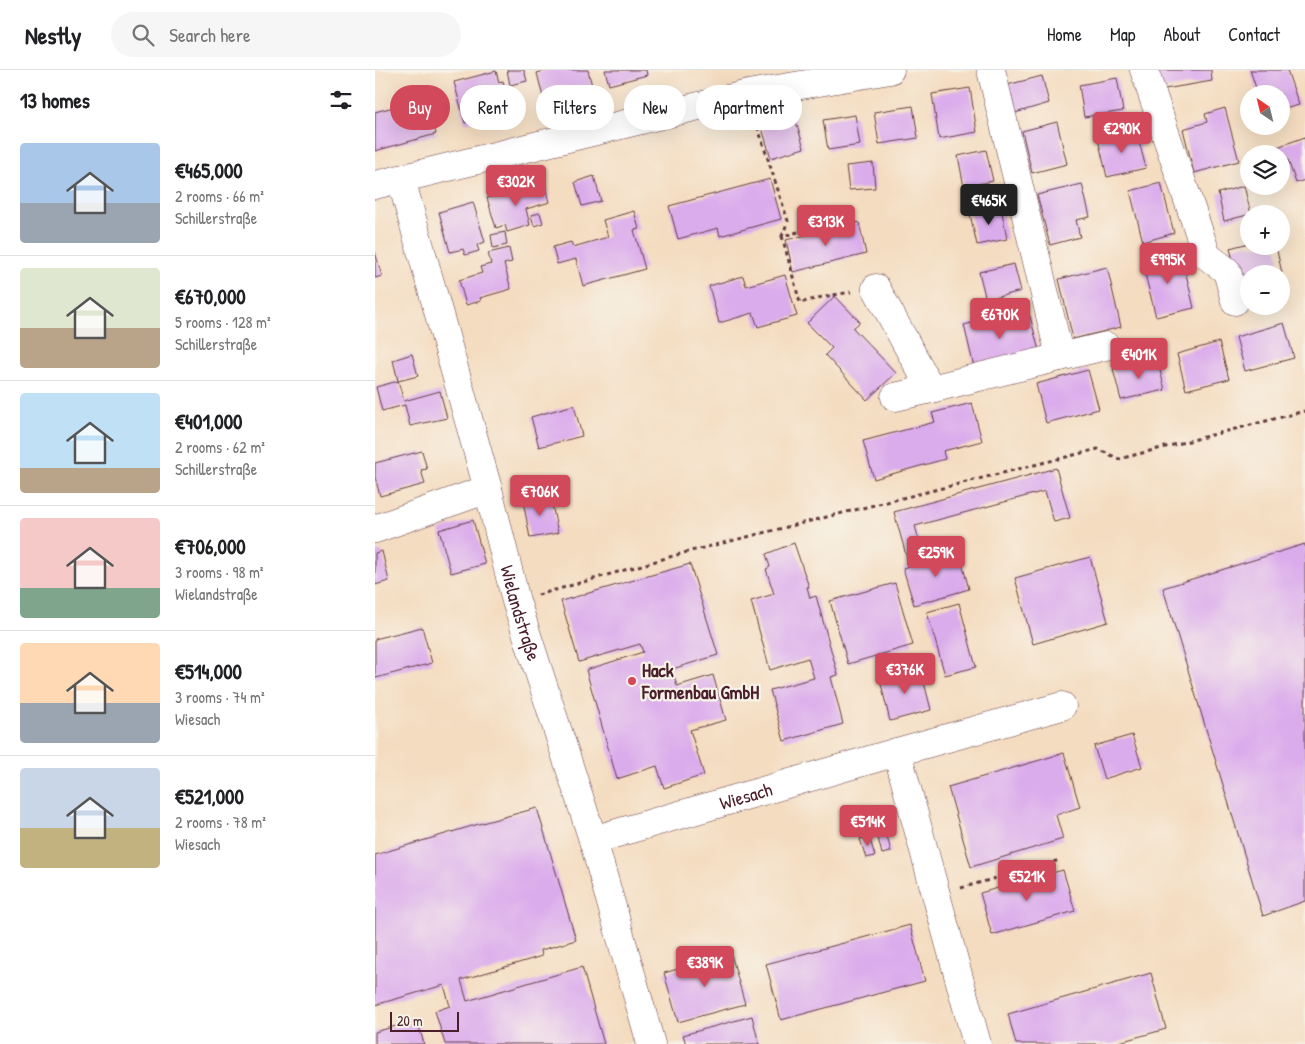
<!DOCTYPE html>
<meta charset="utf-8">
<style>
:root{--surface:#fff;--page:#f6f6f6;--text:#202124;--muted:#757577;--line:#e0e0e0;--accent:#d1495b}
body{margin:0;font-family:"Patrick Hand",sans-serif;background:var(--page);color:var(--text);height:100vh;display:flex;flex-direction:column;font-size:19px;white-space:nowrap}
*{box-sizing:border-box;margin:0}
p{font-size:16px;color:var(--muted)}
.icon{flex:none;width:28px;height:28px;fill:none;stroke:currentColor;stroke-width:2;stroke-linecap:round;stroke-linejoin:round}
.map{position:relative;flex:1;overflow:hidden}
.panel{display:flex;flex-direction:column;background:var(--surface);width:375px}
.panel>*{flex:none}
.hud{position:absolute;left:15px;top:15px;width:475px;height:45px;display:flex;gap:10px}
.needle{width:32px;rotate:325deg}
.fabs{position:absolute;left:865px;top:15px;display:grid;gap:10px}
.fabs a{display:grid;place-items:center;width:50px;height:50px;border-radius:50%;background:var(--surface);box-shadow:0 5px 20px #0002;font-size:25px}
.scale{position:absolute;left:15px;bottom:12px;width:69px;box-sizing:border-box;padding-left:5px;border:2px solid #4a1f2b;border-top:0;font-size:14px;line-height:18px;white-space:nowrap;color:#4a1f2b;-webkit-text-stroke:4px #f7f3e8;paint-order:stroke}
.price{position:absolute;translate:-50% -42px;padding:0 11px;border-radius:5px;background:var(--accent);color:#fff;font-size:16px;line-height:32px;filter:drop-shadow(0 1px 2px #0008)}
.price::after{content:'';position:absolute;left:50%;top:30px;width:15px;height:11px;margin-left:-8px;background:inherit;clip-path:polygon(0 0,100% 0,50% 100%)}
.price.active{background:#222;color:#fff}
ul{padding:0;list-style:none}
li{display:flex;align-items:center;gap:15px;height:125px;padding:0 20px}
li+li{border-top:1px solid var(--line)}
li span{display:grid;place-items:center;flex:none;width:140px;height:100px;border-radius:5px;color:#555}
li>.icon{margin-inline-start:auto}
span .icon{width:60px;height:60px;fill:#fffc;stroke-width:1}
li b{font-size:21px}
h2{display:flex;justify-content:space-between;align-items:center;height:60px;padding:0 20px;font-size:21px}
.pill{padding:0 18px;border-radius:22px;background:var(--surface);box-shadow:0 5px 20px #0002;font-size:18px;line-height:45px}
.pill.active{background:var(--accent);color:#fff}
header{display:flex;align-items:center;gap:30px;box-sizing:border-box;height:70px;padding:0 25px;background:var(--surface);border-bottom:1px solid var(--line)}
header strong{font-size:24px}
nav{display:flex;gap:28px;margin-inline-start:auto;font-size:18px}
.search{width:350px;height:45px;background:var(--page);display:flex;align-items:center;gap:12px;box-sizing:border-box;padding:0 18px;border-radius:28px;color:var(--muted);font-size:19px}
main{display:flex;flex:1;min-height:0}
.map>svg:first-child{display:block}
.building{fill:#dbacec}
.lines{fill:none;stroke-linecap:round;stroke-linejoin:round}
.street-casing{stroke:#643b41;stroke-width:29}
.secondary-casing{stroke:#643b41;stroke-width:29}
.path{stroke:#643b41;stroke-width:3;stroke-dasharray:4 4;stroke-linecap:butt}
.street{stroke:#fff;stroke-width:28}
.secondary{stroke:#fff;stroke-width:28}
.poi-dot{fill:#d1495b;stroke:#f7f3e8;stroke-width:2}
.labels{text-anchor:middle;stroke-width:4.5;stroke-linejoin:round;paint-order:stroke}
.street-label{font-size:19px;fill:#4a1f2b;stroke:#f7f3e8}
.poi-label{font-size:19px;font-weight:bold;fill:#4a1f2b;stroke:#f7f3e8;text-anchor:start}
</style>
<header>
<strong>Nestly</strong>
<div class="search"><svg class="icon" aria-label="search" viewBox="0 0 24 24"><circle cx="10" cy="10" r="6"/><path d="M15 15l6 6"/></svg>Search here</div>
<nav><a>Home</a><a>Map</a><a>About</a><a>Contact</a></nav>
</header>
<main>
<section class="panel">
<h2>13 homes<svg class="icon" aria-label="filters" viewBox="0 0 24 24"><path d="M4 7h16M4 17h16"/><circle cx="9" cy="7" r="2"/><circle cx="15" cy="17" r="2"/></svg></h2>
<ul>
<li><span style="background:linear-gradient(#a9c7e8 60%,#9aa5b1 0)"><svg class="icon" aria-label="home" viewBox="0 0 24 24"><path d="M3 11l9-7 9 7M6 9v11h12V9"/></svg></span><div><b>€465,000</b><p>2 rooms · 66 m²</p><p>Schillerstraße</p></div></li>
<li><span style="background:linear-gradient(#dfe7d0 60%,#b9a48a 0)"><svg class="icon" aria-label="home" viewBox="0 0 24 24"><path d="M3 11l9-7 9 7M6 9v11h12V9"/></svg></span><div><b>€670,000</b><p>5 rooms · 128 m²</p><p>Schillerstraße</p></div></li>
<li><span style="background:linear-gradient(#bfe0f5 75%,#b9a48a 0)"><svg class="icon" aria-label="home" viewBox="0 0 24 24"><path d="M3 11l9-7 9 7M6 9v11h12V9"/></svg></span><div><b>€401,000</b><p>2 rooms · 62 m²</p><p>Schillerstraße</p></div></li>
<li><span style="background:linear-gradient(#f6c9c9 70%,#7fa58c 0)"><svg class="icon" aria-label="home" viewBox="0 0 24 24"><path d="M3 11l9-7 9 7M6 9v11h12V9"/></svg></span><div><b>€706,000</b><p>3 rooms · 98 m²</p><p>Wielandstraße</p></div></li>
<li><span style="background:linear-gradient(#ffd9b3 60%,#9aa5b1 0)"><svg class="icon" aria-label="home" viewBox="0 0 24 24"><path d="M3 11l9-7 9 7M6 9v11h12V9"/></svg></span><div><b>€514,000</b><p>3 rooms · 74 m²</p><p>Wiesach</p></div></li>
<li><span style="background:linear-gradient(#c9d6e8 60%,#c2b280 0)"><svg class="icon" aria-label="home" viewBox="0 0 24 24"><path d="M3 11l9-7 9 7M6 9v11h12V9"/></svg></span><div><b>€521,000</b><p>2 rooms · 78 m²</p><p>Wiesach</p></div></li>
</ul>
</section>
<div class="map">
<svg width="930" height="974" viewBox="0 0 930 974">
<rect width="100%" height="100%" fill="#f7f3e8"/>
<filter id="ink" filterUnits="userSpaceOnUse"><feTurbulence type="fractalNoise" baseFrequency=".02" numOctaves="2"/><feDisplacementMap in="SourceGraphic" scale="10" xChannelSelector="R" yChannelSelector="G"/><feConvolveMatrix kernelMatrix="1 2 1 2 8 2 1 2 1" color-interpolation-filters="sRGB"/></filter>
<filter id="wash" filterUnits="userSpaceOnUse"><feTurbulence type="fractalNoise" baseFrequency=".0096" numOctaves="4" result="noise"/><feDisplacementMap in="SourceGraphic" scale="20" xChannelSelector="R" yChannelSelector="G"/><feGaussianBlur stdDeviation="1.12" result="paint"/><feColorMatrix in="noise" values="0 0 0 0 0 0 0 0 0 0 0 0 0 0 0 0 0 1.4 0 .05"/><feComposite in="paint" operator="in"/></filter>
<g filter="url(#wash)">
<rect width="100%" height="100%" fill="#f4dcc0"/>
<g id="blocks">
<!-- building -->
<g class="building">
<path d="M132 0H149L152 11 135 15Z"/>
<path d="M173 0H213L218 20 169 31 162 3Z"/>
<path d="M230 0H271L272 5 234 15Z"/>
<path d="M781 0H836L837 11 784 20Z"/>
<path d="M875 0H912L924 35 906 40V24H883Z"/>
<path d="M121 1 124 12 128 11 135 41 90 53 79 12Z"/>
<path d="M667 6 674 33 640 43 632 15Z"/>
<path d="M742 8 748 41 709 47 704 15Z"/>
<path d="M595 18 602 62 564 69 557 24Z"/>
<path d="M52 28 61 64 0 81V42Z"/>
<path d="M538 36 543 68 504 74 499 42Z"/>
<path d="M850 38 864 91 819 103 808 59 832 52 830 44Z"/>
<path d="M419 45 429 78 396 88 386 55Z"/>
<path d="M480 45 485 75 453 80 448 50Z"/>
<path d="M682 52 692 94 657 103 647 61Z"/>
<path d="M761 60 771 98 732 107 723 69Z"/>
<path d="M930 67V110L921 113 913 90 906 92V84H892L891 81Z"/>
<path d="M611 80 618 111 589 117 583 86Z"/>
<path d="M498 93 500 118 474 120 471 96Z"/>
<path d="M219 106 226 131 207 136 200 112Z"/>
<path d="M395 109 406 149 345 166 343 158 303 169 294 136Z"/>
<path d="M786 113 799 163 768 172 755 121Z"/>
<path d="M170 114 175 132 151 139 155 155 132 162 130 155 121 158 112 128 145 119V121Z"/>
<path d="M707 114 715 147 701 150 705 167 675 175 662 125Z"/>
<path d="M869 116 876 144 849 151 843 123Z"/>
<path d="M98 132 110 172 102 175 104 181 90 185 88 179 75 182 64 142Z"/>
<path d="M626 137 632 169 602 175 595 144Z"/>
<path d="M259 141 264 159 259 160 270 199 208 216 201 189 182 194 178 177 196 172 198 177 233 167 228 150Z"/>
<path d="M165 143 168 153 159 156 156 145Z"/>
<path d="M484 152 491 184 418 202 411 170Z"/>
<path d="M130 162 132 175 118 178 116 165Z"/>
<path d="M874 173V176H901L910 217 906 218V204H874V226L867 227 855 178Z"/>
<path d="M134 178 137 192 129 194 136 219 105 228 106 231 91 235 84 210 107 203 105 197 116 194 113 183Z"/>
<path d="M0 182 7 206 0 208Z"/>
<path d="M806 183 819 238 781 247 767 192Z"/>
<path d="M639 194 646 221 611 230 604 202Z"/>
<path d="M732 197 746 257 698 269 684 209Z"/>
<path d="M410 205 422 246 383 257 378 243 344 253 334 216 368 206 371 216Z"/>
<path d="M460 226 485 252 478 258 521 303 492 330 450 285 457 278 432 253Z"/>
<path d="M624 246 626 253 655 246 664 281 599 297 589 255Z"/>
<path d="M909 253 919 288 870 301 861 267Z"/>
<path d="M844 272 854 309 811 320 802 284Z"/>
<path d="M37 284 43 306 23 311 18 290Z"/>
<path d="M782 289 790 320 746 330 738 299Z"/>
<path d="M713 300 724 339 671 353 661 314Z"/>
<path d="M23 311 29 331 65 321 72 348 35 356 30 335 7 341 1 317Z"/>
<path d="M597 333 607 371 568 381 570 389 499 409 488 371 560 352 557 343Z"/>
<path d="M199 335 207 366 164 377 156 347Z"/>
<path d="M47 381 52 399 46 400 50 414 5 426 0 407V393Z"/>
<path d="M681 398 695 448 679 452 670 421 540 456 549 488 533 492 519 442Z"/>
<path d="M175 425 183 463 155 468 148 431Z"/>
<path d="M98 450 110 494 76 503 64 460Z"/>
<path d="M419 473 434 517H432L435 528 441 526 463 605 456 607 468 654 409 671 395 620 439 608 433 588 395 600 376 531 399 524 391 499 395 497 391 484Z"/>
<path d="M930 474V831L888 846 788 518Z"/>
<path d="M7 481 14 511 0 515V483Z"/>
<path d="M584 482 594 519 539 535 528 498Z"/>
<path d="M715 487 733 552 658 574 640 508Z"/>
<path d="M315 494 343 585 297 599 302 616 338 605 351 650 315 660 329 705 289 718 282 696 242 709 211 600 268 582 265 574 204 592 186 531Z"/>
<path d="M520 513 538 575 473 594 455 531Z"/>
<path d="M584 533 601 597 570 605 552 542Z"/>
<path d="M47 557 57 593 1 608 0 603V569Z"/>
<path d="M546 600 556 640 515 651 505 610Z"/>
<path d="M757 665 767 697 729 709 719 676Z"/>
<path d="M689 683 705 737 681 745 688 769 596 797 573 717Z"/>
<path d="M162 738 201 870 166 880 167 886 86 910 92 931 207 897 229 974H70L60 941 75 936 69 915 0 935V785L107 753Z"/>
<path d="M507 750 509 759 499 762 497 753Z"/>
<path d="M511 762 516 782 507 784 502 764Z"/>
<path d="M494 766 500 786 491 788 485 769Z"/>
<path d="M688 800 700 841 617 865 605 823Z"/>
<path d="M535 855 550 911 406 950 391 894Z"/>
<path d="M356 884 370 934 303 952 289 903Z"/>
<path d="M776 903 791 959 737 974H641L633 944Z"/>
<path d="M377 946 384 974H311L308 965Z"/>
<path d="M42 950 49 974H0V962Z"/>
</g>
</g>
</g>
<g filter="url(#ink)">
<use href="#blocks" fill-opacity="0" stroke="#643b41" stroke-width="1"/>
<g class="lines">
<defs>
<g id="street">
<path d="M769 0 832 186 852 201 860 231"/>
<path id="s1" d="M26 109 113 419 141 531 218 770 276 974"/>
<path d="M501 218 556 319"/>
<path d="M685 287 731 276"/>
<path d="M520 327 556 319 685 287 616 0"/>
<path d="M0 459 113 419"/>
<path d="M522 682 687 636"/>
<path id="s2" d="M218 770 522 682 602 974"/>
</g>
<path id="secondary" d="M0 115 373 24 515 0"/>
</defs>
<!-- street casing -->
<use href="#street" class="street-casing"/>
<!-- secondary casing -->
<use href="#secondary" class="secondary-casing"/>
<!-- path -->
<g class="path">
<path d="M380 49 413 151 407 166 481 148"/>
<path d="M407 166 425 233 447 227 476 222"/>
<path d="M163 525 312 482 723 379 744 389 930 341"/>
<path d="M673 794 676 803"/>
<path d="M586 818 685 790"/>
</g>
<!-- street -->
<use href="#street" class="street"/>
<!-- secondary -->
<use href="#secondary" class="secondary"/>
</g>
</g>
<!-- markers -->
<circle class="poi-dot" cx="257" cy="611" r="5"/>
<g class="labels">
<!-- street labels -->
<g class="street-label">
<text dy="7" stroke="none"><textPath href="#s1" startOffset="450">Wielandstraße</textPath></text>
<text dy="7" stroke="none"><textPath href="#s2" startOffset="159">Wiesach</textPath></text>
</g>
<!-- poi labels -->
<g class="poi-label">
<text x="267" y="607">Hack<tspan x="267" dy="22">Formenbau GmbH</tspan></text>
</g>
</g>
</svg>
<div class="fabs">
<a><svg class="needle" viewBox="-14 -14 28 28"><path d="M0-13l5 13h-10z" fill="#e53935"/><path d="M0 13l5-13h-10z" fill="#757577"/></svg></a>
<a><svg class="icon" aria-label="layers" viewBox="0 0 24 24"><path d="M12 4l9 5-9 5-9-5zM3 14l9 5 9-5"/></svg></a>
<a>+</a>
<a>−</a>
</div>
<div class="scale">20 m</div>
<b class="price" style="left:747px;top:84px">€290K</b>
<b class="price" style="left:141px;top:137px">€302K</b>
<b class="price active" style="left:614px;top:156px">€465K</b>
<b class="price" style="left:451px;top:177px">€313K</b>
<b class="price" style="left:793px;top:215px">€995K</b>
<b class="price" style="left:625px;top:270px">€670K</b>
<b class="price" style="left:764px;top:310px">€401K</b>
<b class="price" style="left:165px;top:447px">€706K</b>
<b class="price" style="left:561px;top:508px">€259K</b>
<b class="price" style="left:530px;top:625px">€376K</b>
<b class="price" style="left:493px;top:777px">€514K</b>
<b class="price" style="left:652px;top:832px">€521K</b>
<b class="price" style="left:330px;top:918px">€389K</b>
<div class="hud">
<a class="pill active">Buy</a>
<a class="pill">Rent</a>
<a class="pill">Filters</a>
<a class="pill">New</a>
<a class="pill">Apartment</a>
</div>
</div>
</main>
